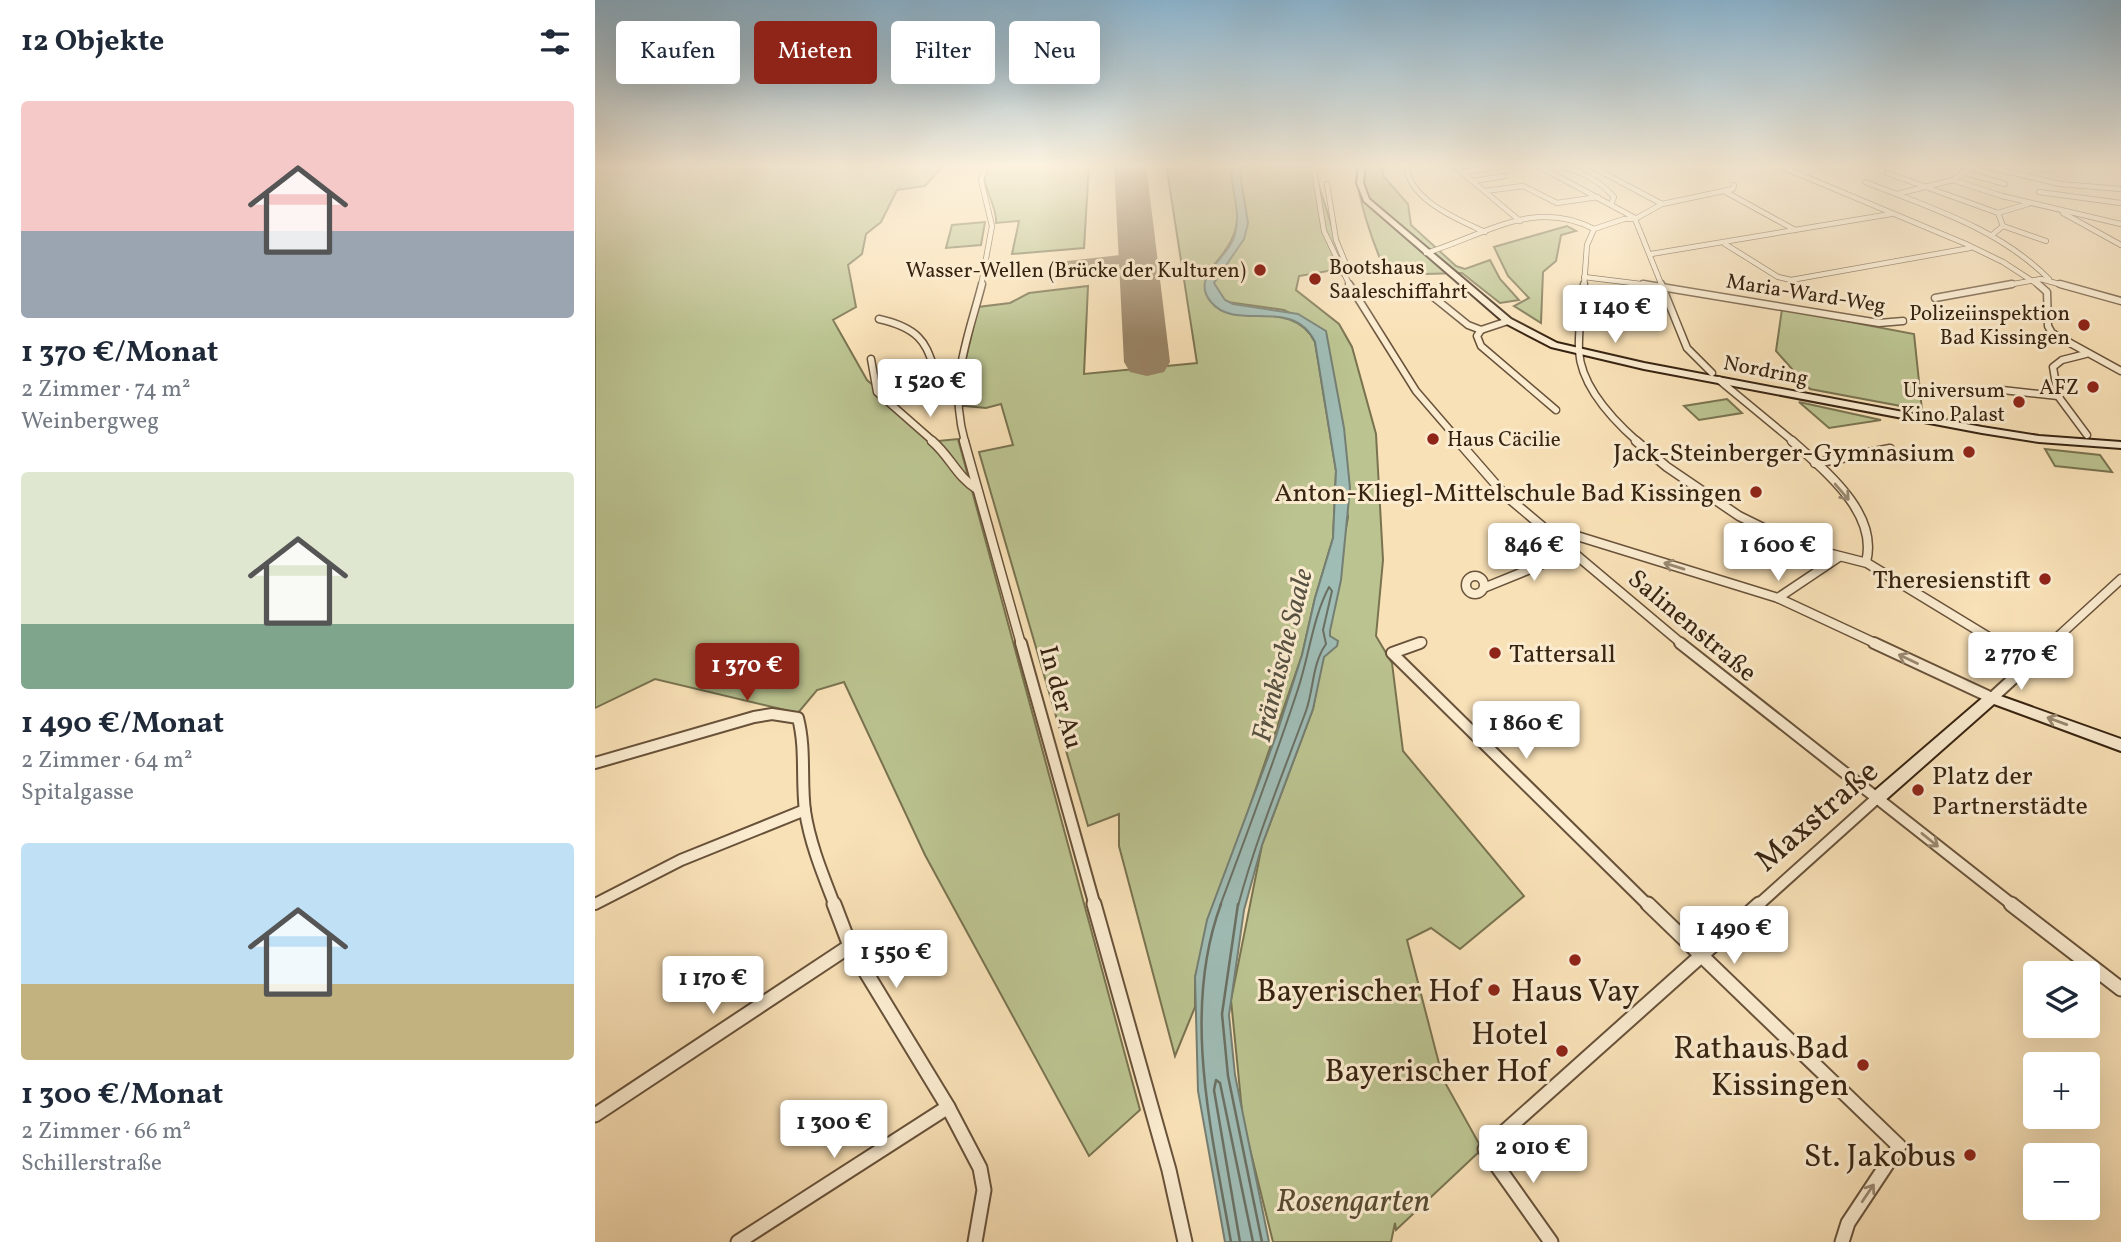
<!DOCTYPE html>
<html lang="de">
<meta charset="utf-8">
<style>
:root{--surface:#fff;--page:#f6f6f7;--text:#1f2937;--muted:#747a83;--accent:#8f2418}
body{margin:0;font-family:Vollkorn,serif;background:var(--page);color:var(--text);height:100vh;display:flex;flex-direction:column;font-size:26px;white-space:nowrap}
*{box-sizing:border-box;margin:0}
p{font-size:23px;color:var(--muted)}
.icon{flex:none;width:38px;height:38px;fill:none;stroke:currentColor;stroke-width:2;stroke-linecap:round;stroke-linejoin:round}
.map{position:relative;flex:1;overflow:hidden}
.drawer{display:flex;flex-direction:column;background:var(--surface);width:595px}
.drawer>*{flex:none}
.hud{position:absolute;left:21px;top:21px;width:665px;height:63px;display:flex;gap:14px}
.buttons{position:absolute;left:1428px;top:961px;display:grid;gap:14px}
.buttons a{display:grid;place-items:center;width:77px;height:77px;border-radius:7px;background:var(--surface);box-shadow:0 7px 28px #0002;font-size:35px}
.price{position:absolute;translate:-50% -60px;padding:0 16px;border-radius:7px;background:#fff;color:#222;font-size:23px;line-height:46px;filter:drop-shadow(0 2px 4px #0008)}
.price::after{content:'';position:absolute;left:50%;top:42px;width:21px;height:16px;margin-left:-10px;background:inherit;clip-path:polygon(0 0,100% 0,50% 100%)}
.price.active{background:var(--accent);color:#fff}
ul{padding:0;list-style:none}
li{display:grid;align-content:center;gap:14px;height:371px;padding:0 21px}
li span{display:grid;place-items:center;height:217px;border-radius:7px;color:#555}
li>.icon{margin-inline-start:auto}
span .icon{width:126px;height:126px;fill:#fffc;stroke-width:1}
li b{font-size:30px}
h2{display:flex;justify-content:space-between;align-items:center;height:84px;padding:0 21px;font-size:30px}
.pill{padding:0 24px;border-radius:7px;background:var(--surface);box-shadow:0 7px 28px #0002;font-size:24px;line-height:63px}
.pill.active{background:var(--accent);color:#fff}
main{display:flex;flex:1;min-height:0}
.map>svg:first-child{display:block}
.green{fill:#bbc390;stroke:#797350;stroke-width:2}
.water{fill:#9fbcb5;stroke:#757f73;stroke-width:2}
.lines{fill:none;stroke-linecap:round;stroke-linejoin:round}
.shore-far1{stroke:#6b7063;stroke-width:2}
.shore{stroke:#6b7063;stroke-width:2.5}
.taxiway{fill:#988264;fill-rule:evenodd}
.runway{fill:#988264;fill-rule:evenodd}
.street-far4-casing{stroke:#68523a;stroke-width:6}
.street-far3-casing{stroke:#68523a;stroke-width:9}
.street-far2-casing{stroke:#68523a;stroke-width:11}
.street-far1-casing{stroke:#68523a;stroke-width:14}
.street-casing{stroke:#68523a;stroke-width:17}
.secondary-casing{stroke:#372311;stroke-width:4}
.street-far4{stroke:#fbecd0;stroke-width:4.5}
.street-far3{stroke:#fbecd0;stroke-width:6}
.street-far2{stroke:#fbecd0;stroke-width:8}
.street-far1{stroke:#fbecd0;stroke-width:10}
.street{stroke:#fbecd0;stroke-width:13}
.secondary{fill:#fbecd0;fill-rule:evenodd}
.oneway{stroke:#998870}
.poi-dot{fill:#8f2418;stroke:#fbecd0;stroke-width:2.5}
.labels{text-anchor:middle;stroke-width:6;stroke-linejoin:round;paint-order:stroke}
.far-poi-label{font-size:21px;fill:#372311;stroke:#fbecd0;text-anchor:end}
.far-street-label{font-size:21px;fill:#372311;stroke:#fbecd0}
.poi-label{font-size:26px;fill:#372311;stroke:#fbecd0;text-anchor:end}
.street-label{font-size:26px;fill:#372311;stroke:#fbecd0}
.water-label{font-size:28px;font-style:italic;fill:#565142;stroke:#fbecd0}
.near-street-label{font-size:32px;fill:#372311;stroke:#fbecd0}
.near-poi-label{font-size:32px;fill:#372311;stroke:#fbecd0;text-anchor:end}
.near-park-label{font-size:32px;font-style:italic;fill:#584b31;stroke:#fbecd0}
</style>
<main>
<section class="drawer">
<h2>12 Objekte<svg class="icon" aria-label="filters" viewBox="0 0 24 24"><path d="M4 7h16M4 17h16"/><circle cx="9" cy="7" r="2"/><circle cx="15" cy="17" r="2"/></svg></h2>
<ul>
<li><span style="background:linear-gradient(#f6c9c9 60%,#9aa5b1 0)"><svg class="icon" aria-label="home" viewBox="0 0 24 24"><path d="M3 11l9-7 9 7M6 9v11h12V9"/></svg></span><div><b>1 370 €/Monat</b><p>2 Zimmer · 74 m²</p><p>Weinbergweg</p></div></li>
<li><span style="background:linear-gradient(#dfe7d0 70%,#7fa58c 0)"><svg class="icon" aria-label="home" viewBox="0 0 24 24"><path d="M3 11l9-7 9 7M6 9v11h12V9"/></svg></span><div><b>1 490 €/Monat</b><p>2 Zimmer · 64 m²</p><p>Spitalgasse</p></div></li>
<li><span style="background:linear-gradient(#bfe0f5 65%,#c2b280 0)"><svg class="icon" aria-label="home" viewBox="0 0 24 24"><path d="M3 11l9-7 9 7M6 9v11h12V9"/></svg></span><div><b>1 300 €/Monat</b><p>2 Zimmer · 66 m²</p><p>Schillerstraße</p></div></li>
</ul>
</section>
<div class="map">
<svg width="1526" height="1242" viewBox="0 0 1526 1242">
<rect width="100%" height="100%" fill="#f9e1b7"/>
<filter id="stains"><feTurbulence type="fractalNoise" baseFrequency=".00286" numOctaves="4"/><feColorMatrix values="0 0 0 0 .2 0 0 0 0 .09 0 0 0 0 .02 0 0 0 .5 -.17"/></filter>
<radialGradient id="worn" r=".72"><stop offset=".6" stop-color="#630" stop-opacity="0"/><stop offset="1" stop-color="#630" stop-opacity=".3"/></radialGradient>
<!-- green -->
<g class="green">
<path d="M0 164H357L346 168 330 186 302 190 286 222 271 234 267 254 253 265 261 307 238 320 272 380 343 441 363 439 545 1110 494 1156 330 855 249 682 222 690 203 713 60 679 0 708Z"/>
<path d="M394 164H494L489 248 417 254 424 221 401 223C403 203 381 183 394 164Z"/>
<path d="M571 164H641L636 171C646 222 648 232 613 272L620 306C653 321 701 304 720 342L741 471 738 538 720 598 707 655 648 826 600 977V1007L580 1056 524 846V814L493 826 384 452 418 445 406 404 391 408 360 405 383 307 415 303 434 293 493 286 489 374 602 363Z"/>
<path d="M649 164H717L750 268 704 276 701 290 744 324 757 347 781 434 788 560 781 636 797 663 808 751 929 896 865 949 836 928 812 940 848 1079 887 1149 801 1230 800 1223 796 1242H678L648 1121 636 1000 667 845 718 709 753 517 722 327 689 310 625 301 616 284 647 237 641 173Z"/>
<path d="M762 164H789L788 176 813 204 816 225 861 266 870 269 895 260 905 279 924 300 905 303 867 273 792 275C779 246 760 195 762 164Z"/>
<path d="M390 222 386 245 351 248 357 225Z"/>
<path d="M972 226 981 231 966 235 961 261 948 272 946 323 919 306 934 298 913 276 899 247Z"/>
<path d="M1187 309 1319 334 1327 410 1215 389 1181 351Z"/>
<path d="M1132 399 1147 413 1104 420 1089 406Z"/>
<path d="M1204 402 1286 420 1234 428Z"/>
<path d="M1450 449 1505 455 1517 472 1460 466Z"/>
</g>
<!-- water -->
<path class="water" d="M641 164H651L645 174 653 223 649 239 619 283 630 300 638 304 703 314 731 331 749 428 755 488 746 580 735 631V636L743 641 742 646 729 657 718 709 667 845 649 910 634 1015 640 1075 674 1242H630L603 1091 600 977 612 920 681 736 707 655 720 598 738 538 741 471 720 342C697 295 641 333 616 302 594 276 634 259 640 234 646 212 637 193 636 171Z"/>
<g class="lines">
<!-- shore-far1 -->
<path class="shore-far1" d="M625 906C652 834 679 762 703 689 714 656 718 617 734 587L737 591 728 630 731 644C717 664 719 688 711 711 687 776 661 839 643 906"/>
<!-- shore -->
<g class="shore">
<path d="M626 904C586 1012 617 1133 636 1242"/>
<path d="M643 904 627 1014 633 1076 667 1242"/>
<path d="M645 1242 619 1090 621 1080 625 1083 658 1242"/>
</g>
<!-- taxiway -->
<path class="taxiway" d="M543 253 548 255V261L472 271 464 266 472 261Z"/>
<!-- runway -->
<path class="runway" d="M519 164H551L575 362 569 372 552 376 535 372 529 362Z"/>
<defs>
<g id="street-far4">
<path d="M718 164 729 231 755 286"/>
<path d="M811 164C813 200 862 219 890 232"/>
<path d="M857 164 925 221"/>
<path d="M940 164 1040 218"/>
<path d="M992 164 1067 204"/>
<path d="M1381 164 1465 184 1526 189"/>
<path d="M1422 164 1456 170 1454 164"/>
<path d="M1187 167 1371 244 1408 262 1445 286"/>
<path d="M950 168C976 164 1002 178 1019 197L1016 204"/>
<path d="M866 172 897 168"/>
<path d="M1367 172 1410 184"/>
<path d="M1292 173 1403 213"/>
<path d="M1204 174 1236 164"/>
<path d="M1358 180 1407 196 1526 224"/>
<path d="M878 181 910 176"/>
<path d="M1270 182C1336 208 1403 228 1454 279"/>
<path d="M732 184 741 240 753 269 747 273"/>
<path d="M890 191 928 186 962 203 1003 197"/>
<path d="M1129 191 1200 230"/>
<path d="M1444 192 1526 203"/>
<path d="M1302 194 1358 180 1383 164"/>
<path d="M1468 213 1526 245"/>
<path d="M1040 219 1067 286"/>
<path d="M1408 226 1451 241"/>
<path d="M1397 235 1408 226 1403 213 1433 204"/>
<path d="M1130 244 1183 277 1196 280 1375 248"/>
<path d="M831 253C890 235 938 198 999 229"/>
<path d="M1056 254 1296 214"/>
<path d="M989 277 1062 286"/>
<path d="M386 286 397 226 386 180 391 164"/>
<path d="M989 286 992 245 999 229 1029 219H1040L1067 204 1138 189 1139 185"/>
<path d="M1407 286 1446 279 1471 286"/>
</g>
<g id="street-far3">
<path d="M754 284 821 391 865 442"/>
<path d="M989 284C987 306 983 329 984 351 986 386 1018 420 1043 442"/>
<path d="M1048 284 1284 323 1308 321"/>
<path d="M1066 284 1092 348 1117 373"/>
<path d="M1443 284 1452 292 1453 326 1457 333 1526 371"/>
<path d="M1465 284 1526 301"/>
<path d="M831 291 873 325 886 330 913 321"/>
<path d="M1340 298 1417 284"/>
<path d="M284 319C351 334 323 367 361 399"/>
<path d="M886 330 882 336 886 346 961 410"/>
<path d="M276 359 282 392 339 442"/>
<path d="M1124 380 1199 442"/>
<path d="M1398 389 1463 396 1458 367 1467 360 1491 354"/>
<path d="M1463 396 1492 435"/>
<path d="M370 442C353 382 372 342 387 284"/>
</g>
<g id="street-far2">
<path d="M337 441C355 456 362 477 382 489"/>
<path d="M369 441 426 644"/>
<path d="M863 441 910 495 1087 644"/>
<path d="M1041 441 1072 467 1144 516 1205 546 1272 563 1405 644"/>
<path d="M1197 441C1230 471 1284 513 1271 562"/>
<path d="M1220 463 1295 449"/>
<path d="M955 533 969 532 1183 598 1282 644"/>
<circle cx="880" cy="585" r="9"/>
<path d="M891 587 977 552"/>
<path d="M1183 598 1244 557"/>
<path d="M820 644 827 642"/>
<path d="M1455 644 1526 579"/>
</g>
<g id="street-far1">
<path d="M426 643 500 906"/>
<path d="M825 643 797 653 1054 906"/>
<path d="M1085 643 1419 906"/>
<path d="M1279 643 1397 698 1457 643"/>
<path d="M1402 643 1435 663"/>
<path d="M0 763 159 717 177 714 203 718C211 749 206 780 210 811 215 844 228 875 240 906"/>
<path d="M0 904 86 860 210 810"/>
<path d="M1162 906 1282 798"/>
</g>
<g id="street">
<path d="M239 904 255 946 353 1107 385 1168 389 1190 380 1242"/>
<path d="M499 904 574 1170 590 1242"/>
<path d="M1053 904 1304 1146 1253 1223 1247 1242"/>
<path d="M1416 904 1526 989"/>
<path d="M0 1115 255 946"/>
<path d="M143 1242 353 1107"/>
<path d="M956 1242 890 1149 1164 904"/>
</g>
<g id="secondary">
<path d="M764 164H770L768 183 774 199 916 319 962 343 1049 363 1387 427 1444 436 1526 442V448L1444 442 1387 433 1049 369 956 347 910 323 769 201 762 183Z"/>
<path d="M1397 693 1526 739V751L1399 704 1287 803 1282 804 1277 803 1275 798 1277 793 1392 694Z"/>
</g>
</defs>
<!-- street-far4 casing -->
<use href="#street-far4" class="street-far4-casing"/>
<!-- street-far3 casing -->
<use href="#street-far3" class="street-far3-casing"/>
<!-- street-far2 casing -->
<use href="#street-far2" class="street-far2-casing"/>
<!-- street-far1 casing -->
<use href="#street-far1" class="street-far1-casing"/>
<!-- street casing -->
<use href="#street" class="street-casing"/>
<!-- secondary casing -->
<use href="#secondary" class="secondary-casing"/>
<!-- street-far4 -->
<use href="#street-far4" class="street-far4"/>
<!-- street-far3 -->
<use href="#street-far3" class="street-far3"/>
<!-- street-far2 -->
<use href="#street-far2" class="street-far2"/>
<!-- street-far1 -->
<use href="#street-far1" class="street-far1"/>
<!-- street -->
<use href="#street" class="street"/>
<!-- secondary -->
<use href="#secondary" class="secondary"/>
</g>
<!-- one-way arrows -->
<defs><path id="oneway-shaft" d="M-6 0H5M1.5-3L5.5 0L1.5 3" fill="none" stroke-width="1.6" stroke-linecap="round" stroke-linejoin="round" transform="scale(1.75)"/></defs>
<g class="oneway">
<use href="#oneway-shaft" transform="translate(1247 492) rotate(49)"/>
<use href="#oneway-shaft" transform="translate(1079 566) rotate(-163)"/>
<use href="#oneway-shaft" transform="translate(1313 659) rotate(-155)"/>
<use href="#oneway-shaft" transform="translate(1462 721) rotate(-160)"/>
<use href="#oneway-shaft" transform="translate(1335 840) rotate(39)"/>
<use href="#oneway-shaft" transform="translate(1273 1193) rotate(-56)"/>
</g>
<!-- sky -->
<linearGradient id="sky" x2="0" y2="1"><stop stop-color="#8bb7d4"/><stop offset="0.49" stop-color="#fcf2df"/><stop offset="1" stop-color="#fcf2df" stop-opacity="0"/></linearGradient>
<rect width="1526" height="338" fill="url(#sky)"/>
<!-- markers -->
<g class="poi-dot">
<circle cx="665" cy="270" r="7"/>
<circle cx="720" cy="279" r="7"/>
<circle cx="1489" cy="325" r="7"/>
<circle cx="1498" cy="387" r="7"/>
<circle cx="1424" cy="402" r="7"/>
<circle cx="838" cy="439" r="7"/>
<circle cx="1374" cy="452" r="7"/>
<circle cx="1161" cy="492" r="7"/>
<circle cx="1450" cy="579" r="7"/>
<circle cx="900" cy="653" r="7"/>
<circle cx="1323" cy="790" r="7"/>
<circle cx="980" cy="960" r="7"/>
<circle cx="899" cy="990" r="7"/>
<circle cx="967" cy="1051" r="7"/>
<circle cx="1268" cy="1065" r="7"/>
<circle cx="1375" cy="1155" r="7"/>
</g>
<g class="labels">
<!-- far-poi labels -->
<g class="far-poi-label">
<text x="734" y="274" text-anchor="start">Bootshaus<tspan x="734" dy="24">Saaleschiffahrt</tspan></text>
<text x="651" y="277">Wasser-Wellen (Brücke der Kulturen)</text>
<text x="1475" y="320">Polizeiinspektion<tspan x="1475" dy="24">Bad Kissingen</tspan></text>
<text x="1484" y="394">AFZ</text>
<text x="1410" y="397">Universum<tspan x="1410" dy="24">Kino Palast</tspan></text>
<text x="852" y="446" text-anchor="start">Haus Cäcilie</text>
</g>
<!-- far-street labels -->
<g class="far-street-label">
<text transform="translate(1211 293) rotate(9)" y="7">Maria-Ward-Weg</text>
<text transform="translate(1171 370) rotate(11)" y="7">Nordring</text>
</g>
<!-- poi labels -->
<g class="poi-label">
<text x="1360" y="461">Jack-Steinberger-Gymnasium</text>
<text x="1147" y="501">Anton-Kliegl-Mittelschule Bad Kissingen</text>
<text x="1436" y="588">Theresienstift</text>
<text x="914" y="662" text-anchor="start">Tattersall</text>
<text x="1337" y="784" text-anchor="start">Platz der<tspan x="1337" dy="30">Partnerstädte</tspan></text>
</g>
<!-- street labels -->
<g class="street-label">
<text transform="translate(1098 625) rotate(40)" y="9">Salinenstraße</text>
<text transform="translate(467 697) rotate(75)" y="9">In der Au</text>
</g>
<!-- water labels -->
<g class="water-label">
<text transform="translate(686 655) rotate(-76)" y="10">Fränkische Saale</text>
</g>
<!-- near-street labels -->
<g class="near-street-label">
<text transform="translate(1221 815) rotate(-41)" y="11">Maxstraße</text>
</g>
<!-- near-poi labels -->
<g class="near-poi-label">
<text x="885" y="1001">Bayerischer Hof</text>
<text x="980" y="1001" text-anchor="middle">Haus Vay</text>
<text x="953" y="1044">Hotel<tspan x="953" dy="37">Bayerischer Hof</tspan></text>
<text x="1254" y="1058">Rathaus Bad<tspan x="1254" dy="37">Kissingen</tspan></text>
<text x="1361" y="1166">St. Jakobus</text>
</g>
<!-- near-park labels -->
<g class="near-park-label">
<text x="758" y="1211">Rosengarten</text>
</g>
</g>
<rect width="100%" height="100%" filter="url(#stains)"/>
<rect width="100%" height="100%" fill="url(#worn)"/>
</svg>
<div class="buttons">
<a><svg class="icon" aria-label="layers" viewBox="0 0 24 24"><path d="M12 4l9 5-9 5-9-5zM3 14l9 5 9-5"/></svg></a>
<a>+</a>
<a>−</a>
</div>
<b class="price" style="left:1020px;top:345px">1 140 €</b>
<b class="price" style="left:335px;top:419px">1 520 €</b>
<b class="price" style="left:939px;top:583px">846 €</b>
<b class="price" style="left:1183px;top:583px">1 600 €</b>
<b class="price" style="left:1426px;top:692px">2 770 €</b>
<b class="price active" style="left:152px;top:703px">1 370 €</b>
<b class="price" style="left:931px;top:761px">1 860 €</b>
<b class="price" style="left:1139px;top:966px">1 490 €</b>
<b class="price" style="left:301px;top:990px">1 550 €</b>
<b class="price" style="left:118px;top:1016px">1 170 €</b>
<b class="price" style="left:239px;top:1160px">1 300 €</b>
<b class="price" style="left:938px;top:1185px">2 010 €</b>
<div class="hud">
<a class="pill">Kaufen</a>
<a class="pill active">Mieten</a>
<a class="pill">Filter</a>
<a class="pill">Neu</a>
</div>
</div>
</main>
